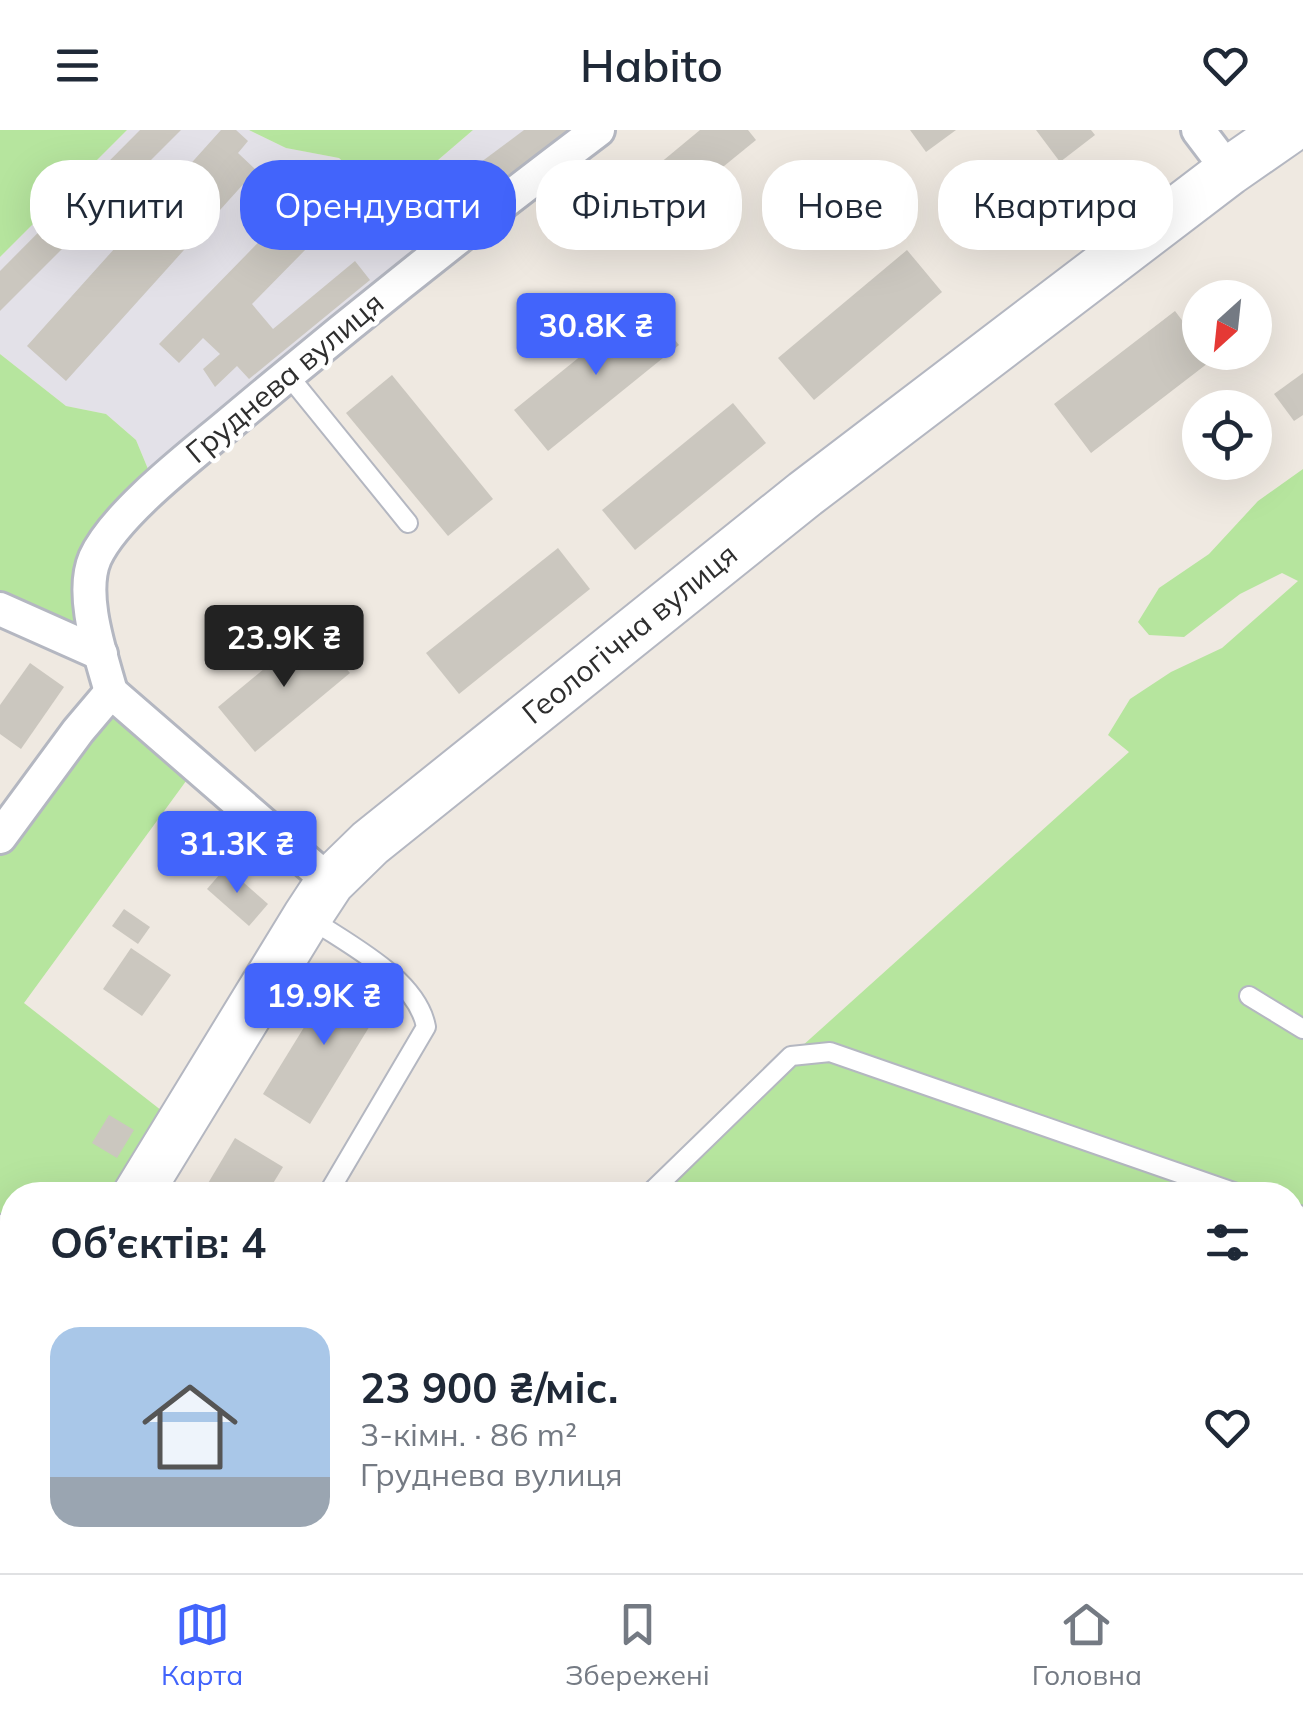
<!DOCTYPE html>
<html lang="uk">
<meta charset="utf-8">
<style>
:root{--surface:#fff;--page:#f6f6f7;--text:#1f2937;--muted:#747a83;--line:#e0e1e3;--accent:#4264fb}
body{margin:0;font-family:Mulish,sans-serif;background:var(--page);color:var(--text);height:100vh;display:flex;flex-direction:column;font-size:38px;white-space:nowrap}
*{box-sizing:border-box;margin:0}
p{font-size:32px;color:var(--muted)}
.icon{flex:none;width:55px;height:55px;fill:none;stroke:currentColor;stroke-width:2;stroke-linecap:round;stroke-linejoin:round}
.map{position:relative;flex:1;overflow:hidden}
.side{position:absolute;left:0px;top:1052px;width:1305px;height:392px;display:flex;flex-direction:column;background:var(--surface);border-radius:40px 40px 0 0;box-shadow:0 10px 40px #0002}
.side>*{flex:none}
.guide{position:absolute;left:30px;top:30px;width:1245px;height:90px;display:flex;gap:20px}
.needle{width:65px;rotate:207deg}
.fabs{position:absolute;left:1182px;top:150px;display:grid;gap:20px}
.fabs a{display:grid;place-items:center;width:90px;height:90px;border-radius:50%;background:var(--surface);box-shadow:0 10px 40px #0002;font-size:50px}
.price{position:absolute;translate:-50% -85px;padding:0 22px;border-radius:10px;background:var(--accent);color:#fff;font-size:32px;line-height:65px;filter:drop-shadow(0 2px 5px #0008)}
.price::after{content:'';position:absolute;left:50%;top:60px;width:30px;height:22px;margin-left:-15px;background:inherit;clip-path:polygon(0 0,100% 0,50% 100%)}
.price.active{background:#222;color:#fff}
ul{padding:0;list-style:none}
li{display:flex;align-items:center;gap:30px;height:250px;padding:0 50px}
li span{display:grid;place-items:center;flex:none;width:280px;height:200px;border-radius:30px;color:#555}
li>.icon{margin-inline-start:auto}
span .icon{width:120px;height:120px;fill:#fffc;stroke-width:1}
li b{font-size:42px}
h2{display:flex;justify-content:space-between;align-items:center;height:120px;padding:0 50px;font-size:42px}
.pill{padding:0 35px;border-radius:40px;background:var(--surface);box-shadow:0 10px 40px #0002;font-size:35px;line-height:90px}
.pill.active{background:var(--accent);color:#fff}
header{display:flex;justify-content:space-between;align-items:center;height:130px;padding:0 50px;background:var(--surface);font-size:45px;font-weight:600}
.dock{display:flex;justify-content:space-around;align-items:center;height:140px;border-top:2px solid var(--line);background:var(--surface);font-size:28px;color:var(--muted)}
.dock a{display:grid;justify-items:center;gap:5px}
.dock .active{color:var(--accent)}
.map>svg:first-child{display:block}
.industrial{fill:#e3e1e8}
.green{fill:#b6e59e}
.building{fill:#cbc7bf}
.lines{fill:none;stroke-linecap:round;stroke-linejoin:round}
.lane-casing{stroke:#b4b7c1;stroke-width:22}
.street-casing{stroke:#b4b7c1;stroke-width:38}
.secondary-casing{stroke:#b4b7c1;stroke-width:52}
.lane{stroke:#fff;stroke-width:18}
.street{stroke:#fff;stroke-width:32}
.secondary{stroke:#fff;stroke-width:48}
.labels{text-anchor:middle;stroke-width:9;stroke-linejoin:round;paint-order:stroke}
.street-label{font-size:30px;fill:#2e2e2e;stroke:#fff}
</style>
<header><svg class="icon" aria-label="menu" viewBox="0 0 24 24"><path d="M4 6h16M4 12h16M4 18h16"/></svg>Habito<svg class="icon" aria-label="heart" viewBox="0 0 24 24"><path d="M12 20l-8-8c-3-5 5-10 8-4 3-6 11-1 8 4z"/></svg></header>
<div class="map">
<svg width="1303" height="1443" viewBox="0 0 1303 1443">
<rect width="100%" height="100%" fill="#efe9e1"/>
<!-- industrial -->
<path class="industrial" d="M127 0H249L286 18 339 28 388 73 473 0H598L155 356 136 310 106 284 66 276 0 224V127Z"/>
<!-- green -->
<g class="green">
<path d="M0 0H127L0 127Z"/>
<path d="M249 0H473L388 73 339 28 286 18Z"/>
<path d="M0 224 66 276 106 284 136 310 155 356 107 410 101 524 0 479Z"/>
<path d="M1303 339V1443H213L228 1432H1292V1065H648L791 926 1129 622 1108 605 1130 569 1171 542 1222 518 1298 451 1282 443 1240 464 1184 507 1149 505 1138 492 1159 458 1209 424 1258 371Z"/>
<path d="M111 562 197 636 24 873 180 995 137 1065H12V1235L0 1248V707Z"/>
</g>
<!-- building -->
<g class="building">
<path d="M140 0H181L0 181V141Z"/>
<path d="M221 0H236L248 11 238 23 256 40 66 251 27 216Z"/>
<path d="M524 0H569L482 66 465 44Z"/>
<path d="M700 0H748L756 10 686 67 659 34Z"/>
<path d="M910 0H956L926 22Z"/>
<path d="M1036 0H1091L1095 5 1060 32Z"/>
<path d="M336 33 364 60 252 174 273 199 355 131 370 150 249 249 237 236 215 257 203 239 220 224 203 208 179 233 159 214Z"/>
<path d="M979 40 1004 73 969 99 944 67Z"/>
<path d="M907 120 942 162 814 270 778 228Z"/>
<path d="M645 174 679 215 548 321 514 280Z"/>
<path d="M1175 181 1200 214V222H1207L1212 230 1091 323 1054 274Z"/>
<path d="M1303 243V285L1294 291 1274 264Z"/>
<path d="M392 245 493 369 448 406 346 283Z"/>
<path d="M733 273 766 313 635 420 602 380Z"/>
<path d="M558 418 590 459 459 564 426 523Z"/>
<path d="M312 499 350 543 255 622 218 577Z"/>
<path d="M30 533 64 557 21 619 0 604V575Z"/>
<path d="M226 737 268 774 249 796 207 759Z"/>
<path d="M124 779 150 797 138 814 112 796Z"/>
<path d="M131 818 171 845 142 886 103 859Z"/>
<path d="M338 842 385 871 310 994 263 964Z"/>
<path d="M109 985 134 1000 117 1028 92 1013Z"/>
<path d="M235 1008 283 1037 266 1065H201Z"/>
<path d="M0 1120 12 1133V1140L0 1153Z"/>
</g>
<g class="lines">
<defs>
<g id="lane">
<path d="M288 245 408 393"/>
<path d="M308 787C347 814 417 848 426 897L327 1065"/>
<path d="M1249 866 1303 899"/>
<path d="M648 1065 791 926 830 922 1242 1065"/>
<path d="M1292 1083 1303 1086"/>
<path d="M0 1094 12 1106"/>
<path d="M1292 1327 1303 1330"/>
<path d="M534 1432 547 1443"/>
<path d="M749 1432 764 1443"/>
<path d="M1147 1432 1169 1443"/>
</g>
<g id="street">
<path d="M1198 0 1229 41"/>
<path d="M0 479 101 524"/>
<path d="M111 562C101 525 79 465 95 428 115 384 191 326 229 294 349 193 472 95 598 0"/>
<path d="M0 707 78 601 111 562 330 752"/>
</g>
<g id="secondary">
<path d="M137 1065 307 787 330 752 370 713 805 364 1229 41 1288 0"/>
<path d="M0 1248 12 1235"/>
</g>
</defs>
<!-- lane casing -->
<use href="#lane" class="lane-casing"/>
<!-- street casing -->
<use href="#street" class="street-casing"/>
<!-- secondary casing -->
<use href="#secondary" class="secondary-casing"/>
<!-- lane -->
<use href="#lane" class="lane"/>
<!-- street -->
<use href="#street" class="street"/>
<!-- secondary -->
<use href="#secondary" class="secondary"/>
</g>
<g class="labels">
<!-- street labels -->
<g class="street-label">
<text transform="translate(285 248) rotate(-40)" y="10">Груднева вулиця</text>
<text transform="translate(630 504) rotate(-39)" y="10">Геологічна вулиця</text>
</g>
</g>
</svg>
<div class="fabs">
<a><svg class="needle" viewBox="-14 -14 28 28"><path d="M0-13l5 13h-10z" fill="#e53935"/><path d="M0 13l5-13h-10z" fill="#747a83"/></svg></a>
<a><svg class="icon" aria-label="locate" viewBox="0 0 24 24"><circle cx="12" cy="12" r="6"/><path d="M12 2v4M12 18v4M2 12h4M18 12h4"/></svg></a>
</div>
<b class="price" style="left:596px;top:248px">30.8K ₴</b>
<b class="price active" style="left:284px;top:560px">23.9K ₴</b>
<b class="price" style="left:237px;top:766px">31.3K ₴</b>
<b class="price" style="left:324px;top:918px">19.9K ₴</b>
<div class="guide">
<a class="pill">Купити</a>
<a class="pill active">Орендувати</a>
<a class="pill">Фільтри</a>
<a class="pill">Нове</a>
<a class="pill">Квартира</a>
</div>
<section class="side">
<h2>Об’єктів: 4<svg class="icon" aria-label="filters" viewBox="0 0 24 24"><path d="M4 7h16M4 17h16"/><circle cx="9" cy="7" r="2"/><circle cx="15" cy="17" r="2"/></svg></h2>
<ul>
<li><span style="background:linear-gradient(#a9c7e8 75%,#9aa5b1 0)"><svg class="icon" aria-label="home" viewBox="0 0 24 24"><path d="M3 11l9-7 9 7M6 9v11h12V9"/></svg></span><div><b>23 900 ₴/міс.</b><p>3-кімн. · 86 m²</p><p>Груднева вулиця</p></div><svg class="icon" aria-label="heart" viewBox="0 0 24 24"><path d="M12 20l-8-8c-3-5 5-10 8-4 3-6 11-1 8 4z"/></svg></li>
</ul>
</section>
</div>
<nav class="dock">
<a class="active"><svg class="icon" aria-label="map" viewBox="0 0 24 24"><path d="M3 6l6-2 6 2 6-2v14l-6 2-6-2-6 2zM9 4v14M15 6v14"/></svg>Карта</a>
<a><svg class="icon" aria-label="saved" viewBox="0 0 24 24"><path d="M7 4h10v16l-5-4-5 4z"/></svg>Збережені</a>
<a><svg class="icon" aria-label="home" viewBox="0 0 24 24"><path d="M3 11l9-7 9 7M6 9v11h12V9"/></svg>Головна</a>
</nav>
